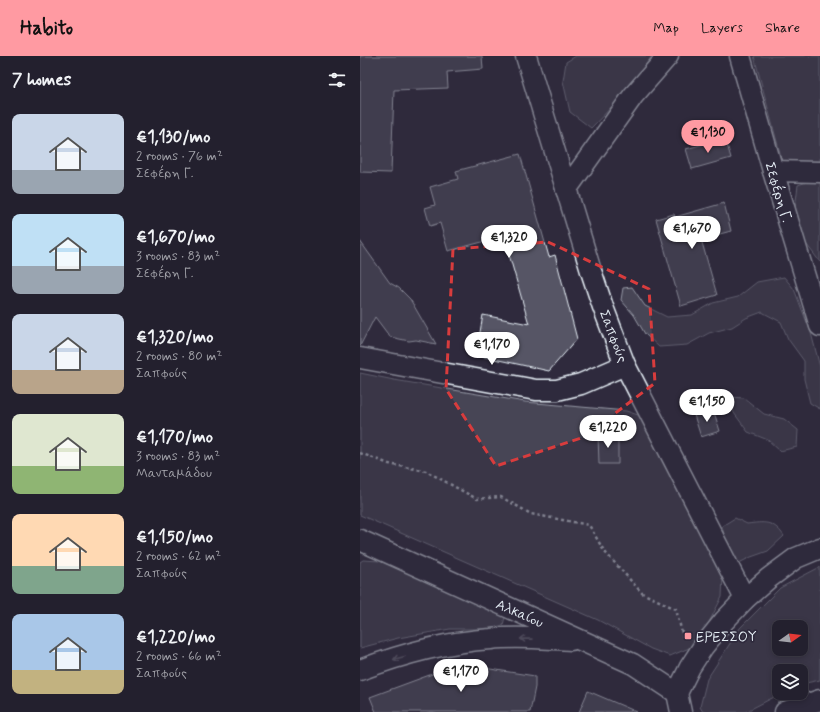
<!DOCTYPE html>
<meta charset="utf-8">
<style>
:root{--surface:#23202e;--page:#2b2836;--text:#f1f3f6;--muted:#a3a3aa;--line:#403e4a;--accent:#ff9aa2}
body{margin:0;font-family:Mynerve,sans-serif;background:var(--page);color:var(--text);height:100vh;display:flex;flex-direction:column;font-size:15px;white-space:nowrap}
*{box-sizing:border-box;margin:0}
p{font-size:13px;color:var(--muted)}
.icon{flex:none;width:22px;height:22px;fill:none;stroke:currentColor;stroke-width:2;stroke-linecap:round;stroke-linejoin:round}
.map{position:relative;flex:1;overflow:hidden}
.sheet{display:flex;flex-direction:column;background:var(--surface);width:360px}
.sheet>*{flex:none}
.needle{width:26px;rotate:76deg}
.tools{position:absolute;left:412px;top:564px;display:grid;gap:8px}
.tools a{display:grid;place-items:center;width:36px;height:36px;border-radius:8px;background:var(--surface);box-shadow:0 2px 6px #0003,0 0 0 1px var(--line);font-size:20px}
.price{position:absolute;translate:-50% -34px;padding:0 9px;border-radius:14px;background:#fff;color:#222;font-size:13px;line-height:26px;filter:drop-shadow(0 1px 2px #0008)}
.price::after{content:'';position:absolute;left:50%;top:24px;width:12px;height:9px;margin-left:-6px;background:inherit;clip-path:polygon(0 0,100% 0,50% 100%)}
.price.current{background:var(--accent);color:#111}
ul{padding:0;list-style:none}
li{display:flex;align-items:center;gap:12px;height:100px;padding:0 12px}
li span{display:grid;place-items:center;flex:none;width:112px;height:80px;border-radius:8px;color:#555}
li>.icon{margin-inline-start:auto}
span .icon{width:48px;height:48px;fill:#fffc;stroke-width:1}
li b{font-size:17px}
h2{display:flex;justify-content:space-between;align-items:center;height:48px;padding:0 12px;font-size:17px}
header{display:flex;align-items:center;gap:24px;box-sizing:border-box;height:56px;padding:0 20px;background:var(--accent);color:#111}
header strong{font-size:19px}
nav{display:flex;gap:22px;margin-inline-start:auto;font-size:14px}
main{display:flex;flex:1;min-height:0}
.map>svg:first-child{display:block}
.green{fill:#464455;stroke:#979aa6;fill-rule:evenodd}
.building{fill:#575565;stroke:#e8f1f8}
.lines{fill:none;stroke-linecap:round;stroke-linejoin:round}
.street-casing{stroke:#e8f1f8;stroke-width:23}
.path{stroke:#e8f1f8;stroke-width:2.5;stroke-dasharray:3 3;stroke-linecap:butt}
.street{stroke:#2f2a3d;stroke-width:20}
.oneway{stroke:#70707e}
.marked{fill:none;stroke:#d83c3d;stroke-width:3;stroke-dasharray:8 5;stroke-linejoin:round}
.poi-dot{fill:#ff9aa2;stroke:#2f2a3d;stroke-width:1.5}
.labels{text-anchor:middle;stroke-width:3.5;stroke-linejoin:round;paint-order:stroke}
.street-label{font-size:14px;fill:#e8f1f8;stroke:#2f2a3d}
.poi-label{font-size:14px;fill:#e8f1f8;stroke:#2f2a3d;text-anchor:start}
</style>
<header>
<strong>Habito</strong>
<nav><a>Map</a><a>Layers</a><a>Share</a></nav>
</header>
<main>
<section class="sheet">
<h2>7 homes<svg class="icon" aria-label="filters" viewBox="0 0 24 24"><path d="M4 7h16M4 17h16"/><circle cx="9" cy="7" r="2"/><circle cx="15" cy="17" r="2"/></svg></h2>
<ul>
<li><span style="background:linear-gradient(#c9d6e8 70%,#9aa5b1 0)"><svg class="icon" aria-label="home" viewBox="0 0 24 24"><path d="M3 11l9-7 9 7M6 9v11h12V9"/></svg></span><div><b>€1,130/mo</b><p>2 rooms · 76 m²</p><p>Σεφέρη Γ.</p></div></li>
<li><span style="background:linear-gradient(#bfe0f5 65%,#9aa5b1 0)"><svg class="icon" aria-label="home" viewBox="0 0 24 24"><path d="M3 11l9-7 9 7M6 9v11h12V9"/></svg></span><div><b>€1,670/mo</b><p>3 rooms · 83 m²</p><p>Σεφέρη Γ.</p></div></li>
<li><span style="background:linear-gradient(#c9d6e8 70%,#b9a48a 0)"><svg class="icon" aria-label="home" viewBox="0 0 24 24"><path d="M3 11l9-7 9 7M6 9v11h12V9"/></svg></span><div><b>€1,320/mo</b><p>2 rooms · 80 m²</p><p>Σαπφούς</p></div></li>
<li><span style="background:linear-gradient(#dfe7d0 65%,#8fb573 0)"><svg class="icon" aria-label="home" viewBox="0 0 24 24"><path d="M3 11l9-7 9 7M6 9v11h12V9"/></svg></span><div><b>€1,170/mo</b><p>3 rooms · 83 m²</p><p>Μανταμάδου</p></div></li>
<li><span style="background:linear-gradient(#ffd9b3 65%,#7fa58c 0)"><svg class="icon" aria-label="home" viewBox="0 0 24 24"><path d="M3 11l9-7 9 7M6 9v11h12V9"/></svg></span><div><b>€1,150/mo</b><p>2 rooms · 62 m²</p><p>Σαπφούς</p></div></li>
<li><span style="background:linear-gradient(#a9c7e8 70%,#c2b280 0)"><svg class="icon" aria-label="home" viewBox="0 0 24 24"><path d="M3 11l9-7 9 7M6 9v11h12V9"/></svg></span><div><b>€1,220/mo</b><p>2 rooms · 66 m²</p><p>Σαπφούς</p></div></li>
</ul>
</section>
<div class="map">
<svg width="460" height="656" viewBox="0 0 460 656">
<rect width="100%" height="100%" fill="#2f2a3d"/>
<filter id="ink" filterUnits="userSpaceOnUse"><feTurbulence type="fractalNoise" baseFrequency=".025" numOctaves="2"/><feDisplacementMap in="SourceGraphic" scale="8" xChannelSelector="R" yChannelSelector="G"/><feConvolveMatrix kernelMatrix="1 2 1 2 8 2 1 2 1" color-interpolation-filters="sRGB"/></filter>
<g filter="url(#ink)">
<!-- green -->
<g class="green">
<path d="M216 0H292L265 37 231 72 210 56 203 25 206 6Z"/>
<path d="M394 0H460V108H423Z"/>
<path d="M456 123H460V206L444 185 435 153 438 129Z"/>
<path d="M424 221 434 233 451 277 460 311V353L450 347 444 323V305L428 283 421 266 402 256 386 262 372 271 349 277 327 289 299 291 285 278 274 259 261 244 263 232 272 231 285 250 307 261 332 259 353 247 378 241 397 226Z"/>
<path d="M0 317 34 324 165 346 266 355 281 360 363 517 362 541 346 572 334 590 310 600 291 593 238 564 0 459Z"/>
<path d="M370 341 384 342 404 358 424 363 438 374 437 391 420 395 408 384 388 376 374 357Z"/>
<path d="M375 462 387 468C404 466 413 464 424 480L408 495 391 501 379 507 367 491 362 470Z"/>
<path d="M3 504 20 505 134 554 145 561 143 569 129 573H90L38 582 0 592V506Z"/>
<path d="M460 511V624L441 628V615H419V637H422L385 656H343L340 651 347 623 380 572 420 532ZM419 571H441V593H419Z"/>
</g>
<!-- building -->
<g class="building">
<path d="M0 0H122L123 13 87 16 88 32 34 34 31 117 0 116Z"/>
<path d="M365 82 371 102 332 113 326 93Z"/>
<path d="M160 98 189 201 195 199 217 283 189 315 116 299 123 259 169 268 144 181 142 182 141 181 88 195 80 167 70 170 65 152 75 149 70 131 98 123 96 115Z"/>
<path d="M364 147 371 175 341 183 357 239 321 250 296 163 314 158 315 161Z"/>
<path d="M0 185 30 227 39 232 50 243 76 288 56 284 49 285 30 281 15 261 0 290Z"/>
<path d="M353 353 360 375 341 381 334 359Z"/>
<path d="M238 379H258V408H239Z"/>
<path d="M111 610 175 620V631L170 656H16L10 641 75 617Z"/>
<path d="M228 635 277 656H219Z"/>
</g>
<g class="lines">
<defs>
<g id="street">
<path d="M166 0 231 215 243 251 265 309 385 543"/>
<path d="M380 0 413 115 460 270"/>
<path d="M413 115 460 116"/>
<path d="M206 134 273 40 308 0"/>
<path d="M0 302 176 334H197L221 328 265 309"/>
<path d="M0 484 273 608 317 637"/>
<path d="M0 614C42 598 87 586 131 583 157 580 186 583 211 584"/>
<path d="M317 637 330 611 343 591 364 565 385 543 409 522 436 502 460 492"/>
<path d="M317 637 321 656"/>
<path d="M425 656 460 644"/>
</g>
</defs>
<!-- street casing -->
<use href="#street" class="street-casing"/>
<!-- path -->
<path class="path" d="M0 397 29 408 66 415 117 443 141 441 171 458 229 469 244 495 282 537 316 553 323 581"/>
<!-- street -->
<use href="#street" class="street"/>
</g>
<!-- one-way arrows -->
<defs><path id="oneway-shaft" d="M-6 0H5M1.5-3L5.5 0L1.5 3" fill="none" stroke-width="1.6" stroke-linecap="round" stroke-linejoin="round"/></defs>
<g class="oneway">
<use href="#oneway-shaft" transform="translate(166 583) rotate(-179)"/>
<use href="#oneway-shaft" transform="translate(39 602) rotate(165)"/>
</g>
</g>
<!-- marked area -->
<path d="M0 0H460V656H0ZM188 186 289 233 295 327 224 381 136 410 86 333 93 193Z" fill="#2f2a3d" fill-opacity=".55" fill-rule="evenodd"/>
<path class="marked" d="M188 186 289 233 295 327 224 381 136 410 86 333 93 193Z"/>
<!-- markers -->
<rect class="poi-dot" x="324" y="576" width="8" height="8" rx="2"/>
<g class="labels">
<!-- street labels -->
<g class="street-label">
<text transform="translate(419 136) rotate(73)" y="5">Σεφέρη Γ.</text>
<text transform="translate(254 280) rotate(69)" y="5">Σαπφούς</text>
<text transform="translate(160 557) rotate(24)" y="5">Αλκαίου</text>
</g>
<!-- poi labels -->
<g class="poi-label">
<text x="336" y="585">ΕΡΕΣΣΟΥ</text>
</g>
</g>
</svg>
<div class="tools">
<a><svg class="needle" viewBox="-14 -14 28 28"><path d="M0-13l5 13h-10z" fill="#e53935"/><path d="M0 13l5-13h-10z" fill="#a3a3aa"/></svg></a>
<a><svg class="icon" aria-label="layers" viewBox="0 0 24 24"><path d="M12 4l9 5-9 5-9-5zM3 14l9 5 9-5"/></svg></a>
</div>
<b class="price current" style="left:348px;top:98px">€1,130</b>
<b class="price" style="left:332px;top:194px">€1,670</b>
<b class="price" style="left:149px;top:203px">€1,320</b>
<b class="price" style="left:132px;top:310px">€1,170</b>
<b class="price" style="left:347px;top:367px">€1,150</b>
<b class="price" style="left:248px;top:393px">€1,220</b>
<b class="price" style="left:101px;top:637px">€1,170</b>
</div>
</main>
